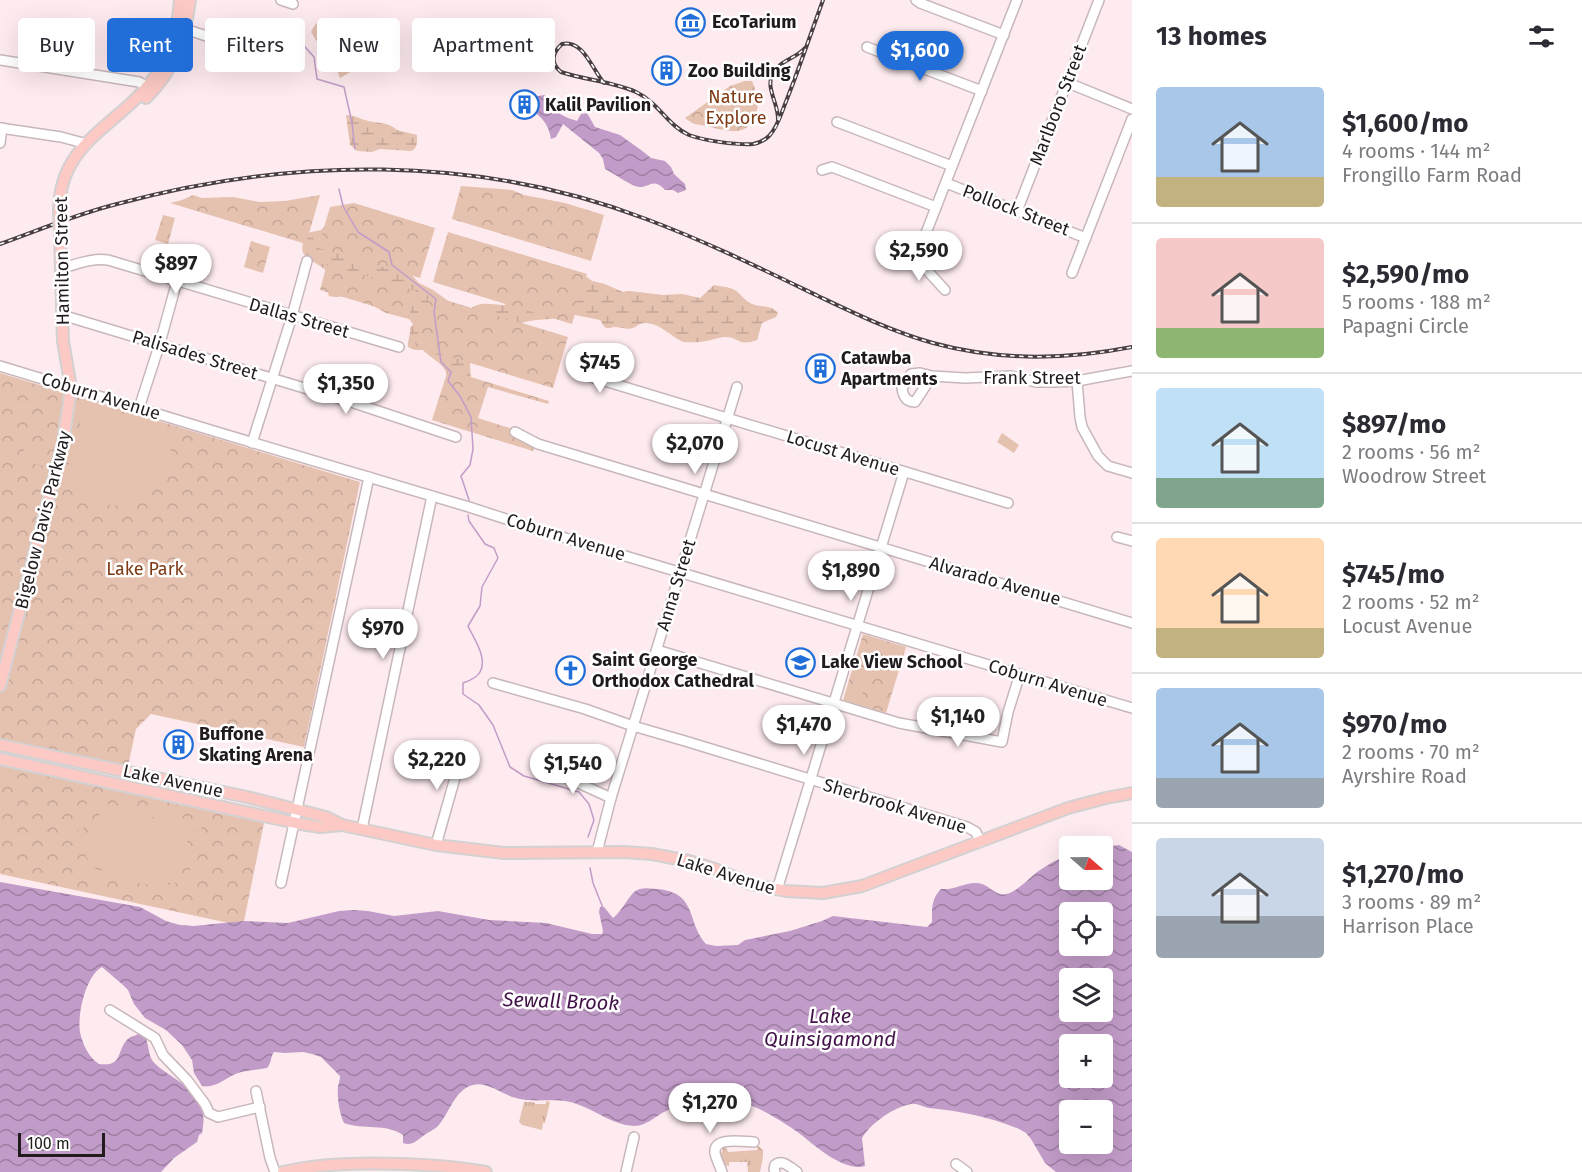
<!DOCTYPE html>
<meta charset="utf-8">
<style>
:root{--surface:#fff;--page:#f2f2f3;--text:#2b2b33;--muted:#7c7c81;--line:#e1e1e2;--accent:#226ed9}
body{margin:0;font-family:"Fira Sans",sans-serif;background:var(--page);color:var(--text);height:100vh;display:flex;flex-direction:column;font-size:22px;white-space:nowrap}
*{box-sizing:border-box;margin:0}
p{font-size:20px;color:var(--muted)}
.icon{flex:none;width:33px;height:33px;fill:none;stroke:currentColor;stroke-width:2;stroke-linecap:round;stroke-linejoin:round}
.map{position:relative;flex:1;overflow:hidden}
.details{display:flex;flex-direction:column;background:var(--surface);width:450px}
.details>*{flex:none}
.guide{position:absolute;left:18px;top:18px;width:570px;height:54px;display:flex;gap:12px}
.needle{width:39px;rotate:110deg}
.buttons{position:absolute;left:1059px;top:836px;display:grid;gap:12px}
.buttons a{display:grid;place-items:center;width:54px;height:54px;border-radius:6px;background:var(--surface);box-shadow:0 6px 24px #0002;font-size:30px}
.scale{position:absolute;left:18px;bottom:15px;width:87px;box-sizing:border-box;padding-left:6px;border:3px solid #221b1d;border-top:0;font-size:16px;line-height:21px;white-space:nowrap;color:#221b1d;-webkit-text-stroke:4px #fff;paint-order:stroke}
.price{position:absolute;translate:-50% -51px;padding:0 14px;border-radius:21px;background:#fff;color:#222;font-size:20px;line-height:39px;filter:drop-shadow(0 2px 3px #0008)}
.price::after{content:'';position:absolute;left:50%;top:36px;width:18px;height:14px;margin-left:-9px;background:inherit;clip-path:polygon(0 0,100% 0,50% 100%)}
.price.on{background:var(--accent);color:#fff}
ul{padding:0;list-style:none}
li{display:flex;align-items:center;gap:18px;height:150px;padding:0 24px}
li+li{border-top:2px solid var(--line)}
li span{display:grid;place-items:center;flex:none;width:168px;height:120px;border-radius:6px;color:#555}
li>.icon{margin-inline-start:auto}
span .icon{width:72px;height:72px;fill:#fffc;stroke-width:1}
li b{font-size:26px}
h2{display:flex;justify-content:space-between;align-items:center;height:72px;padding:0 24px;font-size:26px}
.chip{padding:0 21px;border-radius:6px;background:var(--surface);box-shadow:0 6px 24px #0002;font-size:21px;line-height:54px}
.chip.on{background:var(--accent);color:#fff}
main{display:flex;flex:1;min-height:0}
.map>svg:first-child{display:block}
.grass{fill:url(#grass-tufts)}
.wetland{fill:url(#wetland-marsh)}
.park{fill:url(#park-crowns)}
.pitch{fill:#e5c1b0;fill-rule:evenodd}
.water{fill:url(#water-waves);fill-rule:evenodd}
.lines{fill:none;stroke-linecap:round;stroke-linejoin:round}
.stream{stroke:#c29cc8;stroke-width:1.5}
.minor-casing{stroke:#c8b7ba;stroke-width:12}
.major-casing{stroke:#d3d1d2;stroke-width:14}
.minor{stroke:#fff;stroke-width:9}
.major{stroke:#fcc9c4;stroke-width:10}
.rail-casing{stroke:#4a4043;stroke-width:4}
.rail{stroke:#fff;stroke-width:1.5;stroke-dasharray:4.5;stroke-linecap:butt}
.major-bridge-casing{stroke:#d3d1d2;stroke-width:14;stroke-linecap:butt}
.major-bridge{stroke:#fcc9c4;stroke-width:10}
.labels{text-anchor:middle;stroke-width:5;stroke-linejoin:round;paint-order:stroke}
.poi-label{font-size:18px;font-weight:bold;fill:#221b1d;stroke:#fff;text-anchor:start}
.park-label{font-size:18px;fill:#7e3a14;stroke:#fff}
.street-label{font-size:18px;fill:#221b1d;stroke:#fff}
.water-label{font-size:20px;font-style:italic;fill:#421249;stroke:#fff}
</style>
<main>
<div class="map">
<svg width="1132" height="1172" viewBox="0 0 1132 1172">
<defs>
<pattern id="grass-tufts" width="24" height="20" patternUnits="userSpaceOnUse" patternTransform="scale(1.5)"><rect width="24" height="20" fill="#e5c1b0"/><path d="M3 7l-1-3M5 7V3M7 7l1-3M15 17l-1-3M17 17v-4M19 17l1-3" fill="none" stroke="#c4a597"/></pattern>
<pattern id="wetland-marsh" width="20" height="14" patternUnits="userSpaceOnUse" patternTransform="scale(1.5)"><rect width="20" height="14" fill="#e5c1b0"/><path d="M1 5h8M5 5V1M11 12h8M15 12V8" fill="none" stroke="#c4a597"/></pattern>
<pattern id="park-crowns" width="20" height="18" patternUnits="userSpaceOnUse" patternTransform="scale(1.5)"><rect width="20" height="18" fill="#e5c1b0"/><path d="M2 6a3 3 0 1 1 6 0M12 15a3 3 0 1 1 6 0" fill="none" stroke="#c4a597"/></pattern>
<pattern id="water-waves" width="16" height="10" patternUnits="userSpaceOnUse" patternTransform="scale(1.5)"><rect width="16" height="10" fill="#c29cc8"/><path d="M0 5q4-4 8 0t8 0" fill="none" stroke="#9d7ea2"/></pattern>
</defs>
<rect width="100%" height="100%" fill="#feebef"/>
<!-- grass -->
<g class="grass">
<path d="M546 1101 550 1102 545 1123H543L542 1130 522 1125 519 1122 524 1102H533L536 1104H546Z"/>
<path d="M757 1145 763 1150V1157L760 1172H748L747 1162H729V1166L723 1165 721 1154 723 1148 726 1147 728 1152 757 1150Z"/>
</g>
<!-- wetland -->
<g class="wetland">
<path d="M316 23 325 30 341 51 348 54 359 67 340 78 332 57 324 53 311 32Z"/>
<path d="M346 115C354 115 358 118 365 120 376 124 388 121 397 130L417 135C417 142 418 148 411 151L380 149 372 152 357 151 350 145Z"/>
<path d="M332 219 411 274 419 283 433 290 447 300 450 304 468 311C480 300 490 305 504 305L584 275 592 281 605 284 623 292 630 291 663 295 682 294 700 298 714 285C720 286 728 287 733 289 740 292 744 301 752 304 762 308 771 304 778 313L776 317 762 323 757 340C737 347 740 337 725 337 719 337 713 340 706 341 698 343 690 342 683 342 670 336 661 324 646 323 639 323 638 326 633 328 627 330 620 327 614 327 610 327 609 330 605 327 604 327 601 321 600 320L570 314 551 319 536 320 502 326 476 354 470 364 471 381 449 385C448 380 447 374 445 370 441 362 429 357 423 350H415L408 347C407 341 411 335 410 328L413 324 409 319 386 313 363 300 344 296 335 297 329 296 327 290 328 272C313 258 293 260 307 233L321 230Z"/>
</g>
<!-- park -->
<g class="park">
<path d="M745 81H752C758 95 762 111 750 124 747 128 743 130 738 131 728 132 715 128 706 126 694 123 697 127 685 118L730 86Z"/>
<path d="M461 186 512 190 524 195 565 203 604 215 591 261 452 219Z"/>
<path d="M193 195 202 198 233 197 260 202 285 201 320 195 306 244 170 203 182 200Z"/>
<path d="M354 203 435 228 420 278 318 248 330 207Z"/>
<path d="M163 215 175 218 168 244 155 240Z"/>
<path d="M448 232 587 274 572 324 433 282Z"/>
<path d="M251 241 270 247 263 273 244 267Z"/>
<path d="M327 264 416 291 409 317 320 290Z"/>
<path d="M429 295 568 337 553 388 414 346Z"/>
<path d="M448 370 549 401 548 404 488 387 478 418 538 437 533 451 432 420Z"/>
<path d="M0 373 360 482 304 747 151 714 136 729 128 766 0 739Z"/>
<path d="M863 634 906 647 886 713 843 700Z"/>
<path d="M0 765 264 823 243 926 0 874Z"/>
</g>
<!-- pitch -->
<g class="pitch">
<path d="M86 404 176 429 167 466 126 507 77 500 64 481Z"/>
<path d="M1002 433 1019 445 1014 453 997 442Z"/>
<path d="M25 448 47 453 44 466 22 461Z"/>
<path d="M853 682 865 685 861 698 849 694Z"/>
<path d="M91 801 193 820C200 823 201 826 203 833L191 886 184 891H178L78 870 75 867 73 859 82 810 84 806ZM94 805 196 826 198 829V833L187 884 180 887 80 866 77 859 87 810Z"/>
<path d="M101 808 187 825 185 833 189 834 180 877 176 876 175 884 89 866 90 859 86 858 95 816H99Z"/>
</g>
<!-- water -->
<g class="water">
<path d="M544 95 550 98C556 114 562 116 577 121L581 114 587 113 595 127 620 135 641 150 651 158 665 161 671 167 674 174 685 184 686 190 678 193 673 190H665C652 175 648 191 635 186 625 182 615 174 605 169L603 159 599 153 563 124 556 137 551 139C549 125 542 116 529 109L528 102 532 97Z"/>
<path d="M1119 845 1132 852V1172H1056L1045 1163 1031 1139 1026 1133 1019 1129C990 1117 960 1111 929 1108 923 1107 917 1103 911 1104 894 1107 871 1123 862 1138L865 1166C846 1172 817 1148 804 1137 792 1127 747 1098 732 1102 722 1104 713 1113 703 1113 692 1114 682 1107 671 1109 658 1113 648 1126 634 1126 611 1125 592 1107 570 1102 552 1098 533 1103 516 1098 503 1095 487 1081 473 1085 455 1089 449 1114 438 1126 434 1130 428 1132 423 1136 416 1141 412 1146 403 1143V1135C386 1123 363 1130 344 1123 339 1113 337 1097 338 1086 339 1083 340 1079 340 1076L321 1057 312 1054 303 1052 285 1053 274 1052C270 1057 272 1063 267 1068 258 1070 247 1070 238 1073 227 1077 215 1089 202 1086L194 1073 192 1060 182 1045 166 1030 145 1018 134 1004 128 990 123 985 102 967C86 975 77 1015 80 1032 82 1043 89 1058 99 1064 125 1067 115 1050 129 1038 132 1036 135 1036 138 1034L145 1037C149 1044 148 1053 152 1060 156 1066 164 1071 170 1075 195 1093 208 1101 202 1133L199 1135 197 1142 174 1158 161 1172H0V882L140 907 166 921 180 925 194 926 243 921 288 923 339 911 353 910 368 911 394 916 438 911 489 920 546 923 592 934H602L603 931 599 912 600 907H604L613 918C622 911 626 900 634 892 640 887 648 888 656 889 698 892 686 921 706 944L716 946 738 945 745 940 790 931 822 921 833 916 927 927 932 922C932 909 931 899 941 889 956 890 965 882 977 883 988 883 995 897 1007 894 1019 890 1027 880 1037 872 1047 865 1058 859 1069 854L1070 879H1102L1103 847ZM1070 912H1102V945H1070ZM1070 978H1102V1011H1070ZM1070 1044H1102V1077H1070ZM1070 1110H1102V1143H1070Z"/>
</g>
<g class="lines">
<!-- stream -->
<g class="stream">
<path d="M287 39H298L314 57 317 79 344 87 352 123 355 149"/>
<path d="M339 189 343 206 358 232 389 252 392 265 436 299 434 312 441 362 451 372 448 381 460 396 471 417 473 449 470 465 461 476 469 500"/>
<path d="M468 515 469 521 485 544 494 548 498 558 482 587 480 606 468 626C474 639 488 658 480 672 477 678 469 681 463 683V694L479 705 493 725 510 767 524 776 579 792 589 804 594 820 588 837"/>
<path d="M590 868 593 883 603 908"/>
</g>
<defs>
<g id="minor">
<path d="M281 0 293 4"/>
<path d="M916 0 920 3 1004 35"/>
<path d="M185 29 261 54"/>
<path d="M867 47 982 91"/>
<path d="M0 60 139 82 153 90"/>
<path d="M1066 82 1132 109"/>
<path d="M837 122 952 166"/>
<path d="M0 128 61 137 87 144"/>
<path d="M0 143 2 128"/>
<path d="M822 170 832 167 936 207"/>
<path d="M946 183 1086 238"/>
<path d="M1017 211 1099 0"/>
<path d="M62 268C78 264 91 258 108 260L399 347"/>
<path d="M1072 273 1132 119"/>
<path d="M945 290 923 266 917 256 1017 0"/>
<path d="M62 315 354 403 456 437"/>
<path d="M574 354 575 372 1008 503"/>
<path d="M0 366 217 432 469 507 552 534 1132 708"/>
<path d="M932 376 915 402C906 402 903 396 902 388L911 374 920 373 932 376 965 378 1011 376 1036 382H1055L1077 381 1132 371"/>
<path d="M1077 381 1080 417 1082 427 1098 456 1108 466 1132 473"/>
<path d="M139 408 160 343 177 281"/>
<path d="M515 432 538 444 1132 623"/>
<path d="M252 443 292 316 307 261"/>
<path d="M1117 537 1132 541"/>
<path d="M657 650 899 723 1002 742 1008 712 1020 674"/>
<path d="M493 683 585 709 633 726 685 741 967 827 976 832 980 842"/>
<path d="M546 768 611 798"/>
<path d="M362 829 432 496"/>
<path d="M436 845 464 746"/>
<path d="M597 852 611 798 737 387"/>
<path d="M281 883 369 477"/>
<path d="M777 890 904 472"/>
<path d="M110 1010 155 1038 163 1055 187 1080 205 1104 209 1113 218 1117 260 1107"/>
<path d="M256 1091 270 1158 275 1172"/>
<path d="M956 1164 967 1172"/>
<path d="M626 1172 634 1137"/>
<path d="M722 1172C720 1166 716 1159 715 1153 713 1136 744 1142 754 1142"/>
<path d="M775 1172 774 1169 775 1165C782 1159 790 1167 797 1172"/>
</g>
<g id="major">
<path d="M146 98C175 69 185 39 190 0"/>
<path d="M59 212C59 141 118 127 154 78 171 55 178 28 180 0"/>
<path d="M0 686 63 443 71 388 63 341 60 237"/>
<path d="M0 745 247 797 326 817 342 825 436 845 504 853 624 852 652 854 689 861 715 869 751 884 786 891 823 893 862 886 1068 808 1106 798 1132 793"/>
<path d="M0 759 301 824 320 827 342 825"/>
<path d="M283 1172C323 1163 363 1163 403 1164 432 1165 458 1167 486 1172"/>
</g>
</defs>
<!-- minor casing -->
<use href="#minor" class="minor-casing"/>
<!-- major casing -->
<use href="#major" class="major-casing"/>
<!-- minor -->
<use href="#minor" class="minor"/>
<!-- major -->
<use href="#major" class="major"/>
<defs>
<g id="rail">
<path d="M604 83C592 69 583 39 562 44 552 53 550 63 561 72 585 80 614 82 636 92 659 103 667 125 689 135 705 141 736 145 753 144 759 143 765 140 769 136 778 127 782 111 787 99 800 66 811 33 823 0"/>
<path d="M778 120C779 102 761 84 777 68 785 59 796 58 805 48"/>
<path d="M0 244C39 230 77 214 117 204 291 157 476 154 646 219 705 241 762 269 818 296 856 314 893 332 933 343 999 361 1066 360 1132 347"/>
</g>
</defs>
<!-- rail casing -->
<use href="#rail" class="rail-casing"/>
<!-- rail -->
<use href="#rail" class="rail"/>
<defs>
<path id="major-bridge" d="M59 212 60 237"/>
</defs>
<!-- major-bridge casing -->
<use href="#major-bridge" class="major-bridge-casing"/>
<!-- major-bridge -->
<use href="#major-bridge" class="major-bridge"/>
</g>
<!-- icons -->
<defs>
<symbol id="museum-ring" viewBox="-11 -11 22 22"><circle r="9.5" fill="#fff" stroke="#226ed9" stroke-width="1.5"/><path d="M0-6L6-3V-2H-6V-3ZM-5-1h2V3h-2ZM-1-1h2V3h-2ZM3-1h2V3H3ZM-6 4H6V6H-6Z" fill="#226ed9"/></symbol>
<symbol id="building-ring" viewBox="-11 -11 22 22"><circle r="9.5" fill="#fff" stroke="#226ed9" stroke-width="1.5"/><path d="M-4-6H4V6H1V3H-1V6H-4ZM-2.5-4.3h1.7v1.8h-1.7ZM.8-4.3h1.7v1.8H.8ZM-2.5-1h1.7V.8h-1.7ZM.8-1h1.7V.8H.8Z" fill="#226ed9"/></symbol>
<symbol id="school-ring" viewBox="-11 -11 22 22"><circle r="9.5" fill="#fff" stroke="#226ed9" stroke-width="1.5"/><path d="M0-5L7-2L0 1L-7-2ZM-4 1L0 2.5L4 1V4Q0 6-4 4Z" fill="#226ed9"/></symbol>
<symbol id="church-ring" viewBox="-11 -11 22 22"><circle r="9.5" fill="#fff" stroke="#226ed9" stroke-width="1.5"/><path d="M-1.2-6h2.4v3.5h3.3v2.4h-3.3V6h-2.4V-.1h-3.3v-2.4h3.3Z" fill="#226ed9"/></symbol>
</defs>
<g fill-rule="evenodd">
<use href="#museum-ring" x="674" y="6" width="33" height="33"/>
<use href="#building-ring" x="650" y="54" width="33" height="33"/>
<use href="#building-ring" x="508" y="88" width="33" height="33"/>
<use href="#building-ring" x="804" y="352" width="33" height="33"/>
<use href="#school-ring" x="784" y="646" width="33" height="33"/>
<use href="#church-ring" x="554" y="654" width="33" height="33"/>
<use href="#building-ring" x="162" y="728" width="33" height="33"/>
</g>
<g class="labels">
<!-- poi labels -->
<g class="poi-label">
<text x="712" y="28">EcoTarium</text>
<text x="688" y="77">Zoo Building</text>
<text x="545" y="111">Kalil Pavilion</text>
<text x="841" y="364">Catawba<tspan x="841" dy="21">Apartments</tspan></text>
<text x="592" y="666">Saint George<tspan x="592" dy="21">Orthodox Cathedral</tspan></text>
<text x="821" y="668">Lake View School</text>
<text x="199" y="740">Buffone<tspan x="199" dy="21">Skating Arena</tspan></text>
</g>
<!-- park labels -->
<g class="park-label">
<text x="736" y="103">Nature<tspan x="736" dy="21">Explore</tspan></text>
<text x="145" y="575">Lake Park</text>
</g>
<!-- street labels -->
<g class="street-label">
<text transform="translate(1058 105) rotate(-69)" y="6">Marlboro Street</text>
<text transform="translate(1016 210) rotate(21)" y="6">Pollock Street</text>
<text transform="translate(62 261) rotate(-91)" y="6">Hamilton Street</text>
<text transform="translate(299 318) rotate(16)" y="6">Dallas Street</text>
<text transform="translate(195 355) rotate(17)" y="6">Palisades Street</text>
<text x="1032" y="384">Frank Street</text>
<text transform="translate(101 396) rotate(17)" y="6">Coburn Avenue</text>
<text transform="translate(843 453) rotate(17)" y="6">Locust Avenue</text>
<text transform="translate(43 520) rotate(-76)" y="6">Bigelow Davis Parkway</text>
<text transform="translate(566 537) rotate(17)" y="6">Coburn Avenue</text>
<text transform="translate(995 581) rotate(16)" y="6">Alvarado Avenue</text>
<text transform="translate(676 585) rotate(-73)" y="6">Anna Street</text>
<text transform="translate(1048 683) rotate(17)" y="6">Coburn Avenue</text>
<text transform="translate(173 781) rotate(12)" y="6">Lake Avenue</text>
<text transform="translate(895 806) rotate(17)" y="6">Sherbrook Avenue</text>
<text transform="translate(726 874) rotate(17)" y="6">Lake Avenue</text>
</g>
<!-- water labels -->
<g class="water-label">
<text transform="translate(561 1001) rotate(2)" y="7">Sewall Brook</text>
<text x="830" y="1023">Lake<tspan x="830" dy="23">Quinsigamond</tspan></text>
</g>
</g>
</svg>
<div class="buttons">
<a><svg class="needle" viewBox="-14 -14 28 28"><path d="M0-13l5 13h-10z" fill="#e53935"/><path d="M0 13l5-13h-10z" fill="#7c7c81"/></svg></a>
<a><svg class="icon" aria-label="locate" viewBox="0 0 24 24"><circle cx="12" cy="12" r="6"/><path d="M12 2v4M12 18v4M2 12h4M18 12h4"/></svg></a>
<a><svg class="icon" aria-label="layers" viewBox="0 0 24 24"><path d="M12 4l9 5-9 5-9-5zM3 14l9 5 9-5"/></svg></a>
<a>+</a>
<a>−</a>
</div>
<div class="scale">100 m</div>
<b class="price on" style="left:920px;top:82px">$1,600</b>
<b class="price" style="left:919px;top:282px">$2,590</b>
<b class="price" style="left:176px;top:295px">$897</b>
<b class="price" style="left:600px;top:394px">$745</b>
<b class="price" style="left:346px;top:415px">$1,350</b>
<b class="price" style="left:695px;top:475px">$2,070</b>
<b class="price" style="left:851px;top:602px">$1,890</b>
<b class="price" style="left:383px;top:660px">$970</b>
<b class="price" style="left:958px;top:748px">$1,140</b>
<b class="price" style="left:804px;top:756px">$1,470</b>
<b class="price" style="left:437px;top:791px">$2,220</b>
<b class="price" style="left:573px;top:795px">$1,540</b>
<b class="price" style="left:710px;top:1134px">$1,270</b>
<div class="guide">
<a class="chip">Buy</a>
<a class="chip on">Rent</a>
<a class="chip">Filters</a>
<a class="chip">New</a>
<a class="chip">Apartment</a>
</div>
</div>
<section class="details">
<h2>13 homes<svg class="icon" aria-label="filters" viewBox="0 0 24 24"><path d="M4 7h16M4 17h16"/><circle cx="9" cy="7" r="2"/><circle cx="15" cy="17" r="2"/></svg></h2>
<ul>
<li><span style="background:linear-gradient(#a9c7e8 75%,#c2b280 0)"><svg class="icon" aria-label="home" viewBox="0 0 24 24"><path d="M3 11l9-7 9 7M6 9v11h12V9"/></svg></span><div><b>$1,600/mo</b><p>4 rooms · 144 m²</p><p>Frongillo Farm Road</p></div></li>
<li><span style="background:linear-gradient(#f6c9c9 75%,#8fb573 0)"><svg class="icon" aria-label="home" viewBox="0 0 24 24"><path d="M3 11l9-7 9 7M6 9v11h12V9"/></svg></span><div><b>$2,590/mo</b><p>5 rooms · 188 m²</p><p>Papagni Circle</p></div></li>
<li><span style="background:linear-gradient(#bfe0f5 75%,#7fa58c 0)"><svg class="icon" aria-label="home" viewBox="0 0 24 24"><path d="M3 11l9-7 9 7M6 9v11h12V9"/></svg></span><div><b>$897/mo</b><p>2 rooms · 56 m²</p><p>Woodrow Street</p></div></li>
<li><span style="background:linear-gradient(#ffd9b3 75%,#c2b280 0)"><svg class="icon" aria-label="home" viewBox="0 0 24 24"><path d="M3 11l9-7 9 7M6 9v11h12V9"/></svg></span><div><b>$745/mo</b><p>2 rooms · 52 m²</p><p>Locust Avenue</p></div></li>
<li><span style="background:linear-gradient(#a9c7e8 75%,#9aa5b1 0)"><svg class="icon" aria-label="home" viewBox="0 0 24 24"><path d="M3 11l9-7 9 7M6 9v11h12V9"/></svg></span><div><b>$970/mo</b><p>2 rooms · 70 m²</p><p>Ayrshire Road</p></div></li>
<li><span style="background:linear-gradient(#c9d6e8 65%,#9aa5b1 0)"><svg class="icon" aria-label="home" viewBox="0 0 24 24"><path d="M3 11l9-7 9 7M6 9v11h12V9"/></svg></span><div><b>$1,270/mo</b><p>3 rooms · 89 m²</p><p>Harrison Place</p></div></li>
</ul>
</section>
</main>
